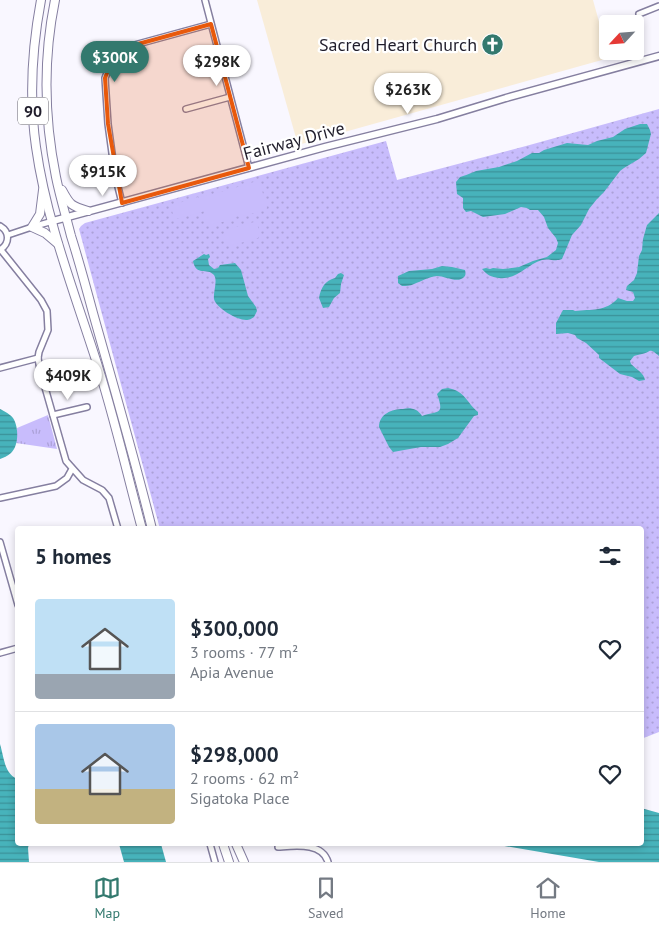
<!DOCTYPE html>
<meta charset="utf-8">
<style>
:root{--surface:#fff;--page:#f6f6f7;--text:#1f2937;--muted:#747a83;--line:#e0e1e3;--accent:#33796e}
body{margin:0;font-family:"PT Sans",sans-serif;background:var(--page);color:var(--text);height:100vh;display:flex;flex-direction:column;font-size:19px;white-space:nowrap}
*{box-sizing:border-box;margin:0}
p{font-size:16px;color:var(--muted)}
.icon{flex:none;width:28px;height:28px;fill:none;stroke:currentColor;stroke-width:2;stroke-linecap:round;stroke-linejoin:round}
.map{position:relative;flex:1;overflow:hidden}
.sheet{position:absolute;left:15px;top:526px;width:629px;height:320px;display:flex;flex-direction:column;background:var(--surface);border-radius:5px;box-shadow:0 2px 8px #0003}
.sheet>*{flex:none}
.needle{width:32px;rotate:244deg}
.tools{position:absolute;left:599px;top:15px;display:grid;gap:10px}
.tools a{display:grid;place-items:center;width:45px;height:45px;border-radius:5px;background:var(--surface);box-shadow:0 2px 8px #0003;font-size:25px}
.price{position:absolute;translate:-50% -42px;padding:0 11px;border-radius:18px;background:#fff;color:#222;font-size:16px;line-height:32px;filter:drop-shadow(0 1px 2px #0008)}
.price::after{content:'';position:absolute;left:50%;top:30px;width:15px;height:11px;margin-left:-8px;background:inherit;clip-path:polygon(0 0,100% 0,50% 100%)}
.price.selected{background:var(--accent);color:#fff}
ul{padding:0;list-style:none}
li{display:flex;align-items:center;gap:15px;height:125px;padding:0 20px}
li+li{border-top:1px solid var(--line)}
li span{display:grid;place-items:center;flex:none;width:140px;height:100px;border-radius:5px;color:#555}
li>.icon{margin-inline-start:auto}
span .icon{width:60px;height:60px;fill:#fffc;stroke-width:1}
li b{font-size:21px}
h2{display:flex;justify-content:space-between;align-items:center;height:60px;padding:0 20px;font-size:21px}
.dock{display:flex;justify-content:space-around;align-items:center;height:70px;border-top:1px solid var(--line);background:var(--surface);font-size:14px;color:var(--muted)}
.dock a{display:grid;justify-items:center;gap:2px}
.dock .selected{color:var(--accent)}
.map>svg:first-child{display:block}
.education{fill:#f9edd9}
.grass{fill:url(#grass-dots)}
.park{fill:url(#park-tufts)}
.pitch{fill:#c8bcfc}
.water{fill:url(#water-rules)}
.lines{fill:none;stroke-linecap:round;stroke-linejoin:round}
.minor-casing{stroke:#857fa0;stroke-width:8}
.tertiary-casing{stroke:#857fa0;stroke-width:9}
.primary-casing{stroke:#857fa0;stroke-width:10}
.minor{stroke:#fff;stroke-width:5}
.tertiary{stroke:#fff;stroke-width:6}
.primary{stroke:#fff;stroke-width:8}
.marked{fill:#e8590c;fill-opacity:0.2;stroke:#e8590c;stroke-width:4;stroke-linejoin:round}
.labels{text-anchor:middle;stroke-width:4.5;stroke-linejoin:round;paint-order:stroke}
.shield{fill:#fff;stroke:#63616b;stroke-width:1}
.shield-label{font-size:16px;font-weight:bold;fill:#201d2b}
.poi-label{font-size:18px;fill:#201d2b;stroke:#fff;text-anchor:end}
.street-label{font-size:18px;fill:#201d2b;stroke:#fff}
</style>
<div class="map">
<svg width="659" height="862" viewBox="0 0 659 862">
<defs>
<pattern id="grass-dots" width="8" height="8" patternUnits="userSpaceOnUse" patternTransform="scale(1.25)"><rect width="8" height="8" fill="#c8bcfc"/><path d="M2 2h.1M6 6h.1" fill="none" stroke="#aca1d8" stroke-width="1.8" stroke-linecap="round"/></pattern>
<pattern id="park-tufts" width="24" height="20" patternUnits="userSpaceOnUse" patternTransform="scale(1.25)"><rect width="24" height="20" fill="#c8bcfc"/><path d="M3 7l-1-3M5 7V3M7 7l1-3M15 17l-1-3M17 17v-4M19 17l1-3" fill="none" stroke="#aca1d8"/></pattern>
<pattern id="water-rules" width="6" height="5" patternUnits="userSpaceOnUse" patternTransform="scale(1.25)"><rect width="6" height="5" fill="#47b3bb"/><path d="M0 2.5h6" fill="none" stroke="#3b9198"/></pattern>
</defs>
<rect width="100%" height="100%" fill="#f9f7ff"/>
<!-- education -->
<path class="education" d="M257 0H593L609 58 298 145Z"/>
<!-- grass -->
<path class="grass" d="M659 109V732L641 739V529H160L79 229 81 226 85 223 386 141 397 180 526 146Z"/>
<!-- park -->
<path class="park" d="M48 415 57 449 16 443 17 428Z"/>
<!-- pitch -->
<g class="pitch">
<path d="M257 181 260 182 263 194 262 195 264 196 267 208 265 210 240 217 237 216 235 219 209 225H207L204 213 205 211 204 210 202 212 176 219 174 218 171 207 172 205 198 197 200 199 201 197 228 190H230L231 189Z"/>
<path d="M254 222 257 223 260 235 258 238 230 246 227 245 224 232 225 230Z"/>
</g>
<!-- water -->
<g class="water">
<path d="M640 124H647L650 130 651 134 646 153 639 159 624 168 620 171 604 192 597 199 589 209 581 225 572 235 562 259C555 262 549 258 542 260 526 265 517 280 499 278 491 277 487 275 482 269L486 268 490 269 493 268 503 269 519 267 533 261 547 257 556 250 558 243 556 238 548 228 544 217 538 210H530L527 208 521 207 505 214 483 217 471 211 466 212 463 208V198L457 194 456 182 460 177C464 176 474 172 476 171L499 167 517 161 532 153H539L544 150 567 143 588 145 597 141 613 137 625 129Z"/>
<path d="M659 213V356C648 347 652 352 642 354 639 355 636 355 634 356L630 361 631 364C636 369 644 373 645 380L639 381 632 377 620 374 599 358V355L586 343 577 338 575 335 568 333 556 334V323L563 310H573L575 311C591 309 606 312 618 298L627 301H633L635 298 633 292 626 290 627 286 634 280 637 273 639 256 642 250 643 239 647 225Z"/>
<path d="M204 254 206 255 209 254 210 257 208 259 209 265 214 269 218 268 220 265 235 263 241 270 248 296 256 307 257 311 254 317C251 319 250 320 246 320 237 320 216 308 214 299 213 292 218 281 214 275 207 267 196 277 193 261Z"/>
<path d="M442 266 452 267 465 270C466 274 466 277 461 279 455 282 444 276 437 276 428 277 422 281 414 284 410 286 406 286 402 286L398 283V276L409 271 432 269Z"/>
<path d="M341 273 344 275 341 284 340 293 334 298 329 307 323 308 319 298C321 287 325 281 335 278L338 274Z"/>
<path d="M448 388C465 391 467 403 478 412V415L474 416 458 438 448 444 440 447H421L393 452 389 447 379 427C379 414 392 409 403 409 407 408 412 408 416 410 418 411 421 414 422 416 438 410 445 416 437 394L442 389Z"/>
<path d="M0 409C4 411 10 414 13 418 19 427 19 446 11 453 8 456 3 458 0 459Z"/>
<path d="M0 744C4 757 4 773 17 779L18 844H29L28 848 29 862H0Z"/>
<path d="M641 808 659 813V862H599L493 844H641Z"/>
<path d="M119 844H161L166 862H124Z"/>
</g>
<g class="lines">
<defs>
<g id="minor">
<path d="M205 0 249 168"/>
<path d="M639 14 659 6"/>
<path d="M186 109 230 97"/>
<path d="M122 203 115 175 108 124 105 78 113 58 127 47 211 24"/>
<path d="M0 226C10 232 10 243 0 250"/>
<path d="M8 235 32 227 53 221"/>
<path d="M1 250 41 300 47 311 48 330 39 352 38 358 40 370 66 461 83 480 102 490 109 498 118 529"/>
<path d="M0 368 38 358"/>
<path d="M53 415 87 407"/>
<path d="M0 498 56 486 67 478 72 469"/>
<path d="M0 542 18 605"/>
<path d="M0 653 18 648"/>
<path d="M210 844 215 862"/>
<path d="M278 847C295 846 322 842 328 862"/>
</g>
<path id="tertiary" d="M53 221 325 147 437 119 506 98 659 56"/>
<g id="primary">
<path d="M41 0C32 48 29 98 36 147 46 218 72 286 94 354 113 411 126 470 142 529"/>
<path d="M55 0C43 59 44 118 56 177 60 197 66 216 71 236 79 261 86 287 93 313 113 384 134 456 152 529"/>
<path d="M43 190 40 214 32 227 45 233 58 244"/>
<path d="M62 190C70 205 71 206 88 211"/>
<path d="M223 844 229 862"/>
<path d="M236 844 244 862"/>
</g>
</defs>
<!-- minor casing -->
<use href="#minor" class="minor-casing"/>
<!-- tertiary casing -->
<use href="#tertiary" class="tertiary-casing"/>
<!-- primary casing -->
<use href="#primary" class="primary-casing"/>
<!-- minor -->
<use href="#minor" class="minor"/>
<!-- tertiary -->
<use href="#tertiary" class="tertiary"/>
<!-- primary -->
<use href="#primary" class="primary"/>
</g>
<!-- marked area -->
<path class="marked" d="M211 24 249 168 122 203 108 124 105 78 113 58 127 47Z"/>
<!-- icons -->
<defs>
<symbol id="church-disc" viewBox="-11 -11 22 22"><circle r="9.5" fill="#33796e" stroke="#fff"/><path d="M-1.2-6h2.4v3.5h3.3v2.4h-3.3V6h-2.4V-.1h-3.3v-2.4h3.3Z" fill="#fff"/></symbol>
</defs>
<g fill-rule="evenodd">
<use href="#church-disc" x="480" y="32" width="25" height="25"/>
</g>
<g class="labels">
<!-- shield labels -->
<rect class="shield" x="18" y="97.5" width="30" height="27" rx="4"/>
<g class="shield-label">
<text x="33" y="117">90</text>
</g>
<!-- poi labels -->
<g class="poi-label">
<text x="477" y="51">Sacred Heart Church</text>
</g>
<!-- street labels -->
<g class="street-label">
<text transform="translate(294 141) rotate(-15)" y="6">Fairway Drive</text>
</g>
</g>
</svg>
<div class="tools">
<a><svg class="needle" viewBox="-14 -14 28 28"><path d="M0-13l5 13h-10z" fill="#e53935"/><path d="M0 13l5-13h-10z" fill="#747a83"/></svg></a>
</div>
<b class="price selected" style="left:115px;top:83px">$300K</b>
<b class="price" style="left:217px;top:87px">$298K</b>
<b class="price" style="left:408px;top:115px">$263K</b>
<b class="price" style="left:103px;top:197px">$915K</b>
<b class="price" style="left:68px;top:401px">$409K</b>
<section class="sheet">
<h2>5 homes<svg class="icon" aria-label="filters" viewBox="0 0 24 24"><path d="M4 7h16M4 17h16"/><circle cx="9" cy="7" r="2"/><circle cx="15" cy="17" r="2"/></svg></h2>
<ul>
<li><span style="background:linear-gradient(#bfe0f5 75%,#9aa5b1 0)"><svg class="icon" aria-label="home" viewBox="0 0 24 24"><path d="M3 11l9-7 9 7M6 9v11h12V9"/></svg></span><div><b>$300,000</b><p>3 rooms · 77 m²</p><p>Apia Avenue</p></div><svg class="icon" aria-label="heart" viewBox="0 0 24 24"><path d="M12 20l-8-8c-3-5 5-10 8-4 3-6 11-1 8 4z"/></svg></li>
<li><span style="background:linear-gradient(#a9c7e8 65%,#c2b280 0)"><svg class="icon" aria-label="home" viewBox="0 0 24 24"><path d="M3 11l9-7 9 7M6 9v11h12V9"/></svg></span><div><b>$298,000</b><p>2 rooms · 62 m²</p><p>Sigatoka Place</p></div><svg class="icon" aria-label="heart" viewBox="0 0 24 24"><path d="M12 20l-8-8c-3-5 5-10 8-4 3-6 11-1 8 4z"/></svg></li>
</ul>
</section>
</div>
<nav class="dock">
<a class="selected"><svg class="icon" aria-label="map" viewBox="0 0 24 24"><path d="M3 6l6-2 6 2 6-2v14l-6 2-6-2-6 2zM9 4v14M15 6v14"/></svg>Map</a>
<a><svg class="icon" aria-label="saved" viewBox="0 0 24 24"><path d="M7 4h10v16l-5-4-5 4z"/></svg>Saved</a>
<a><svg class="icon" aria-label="home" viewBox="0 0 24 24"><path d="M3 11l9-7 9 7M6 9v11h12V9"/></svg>Home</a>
</nav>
